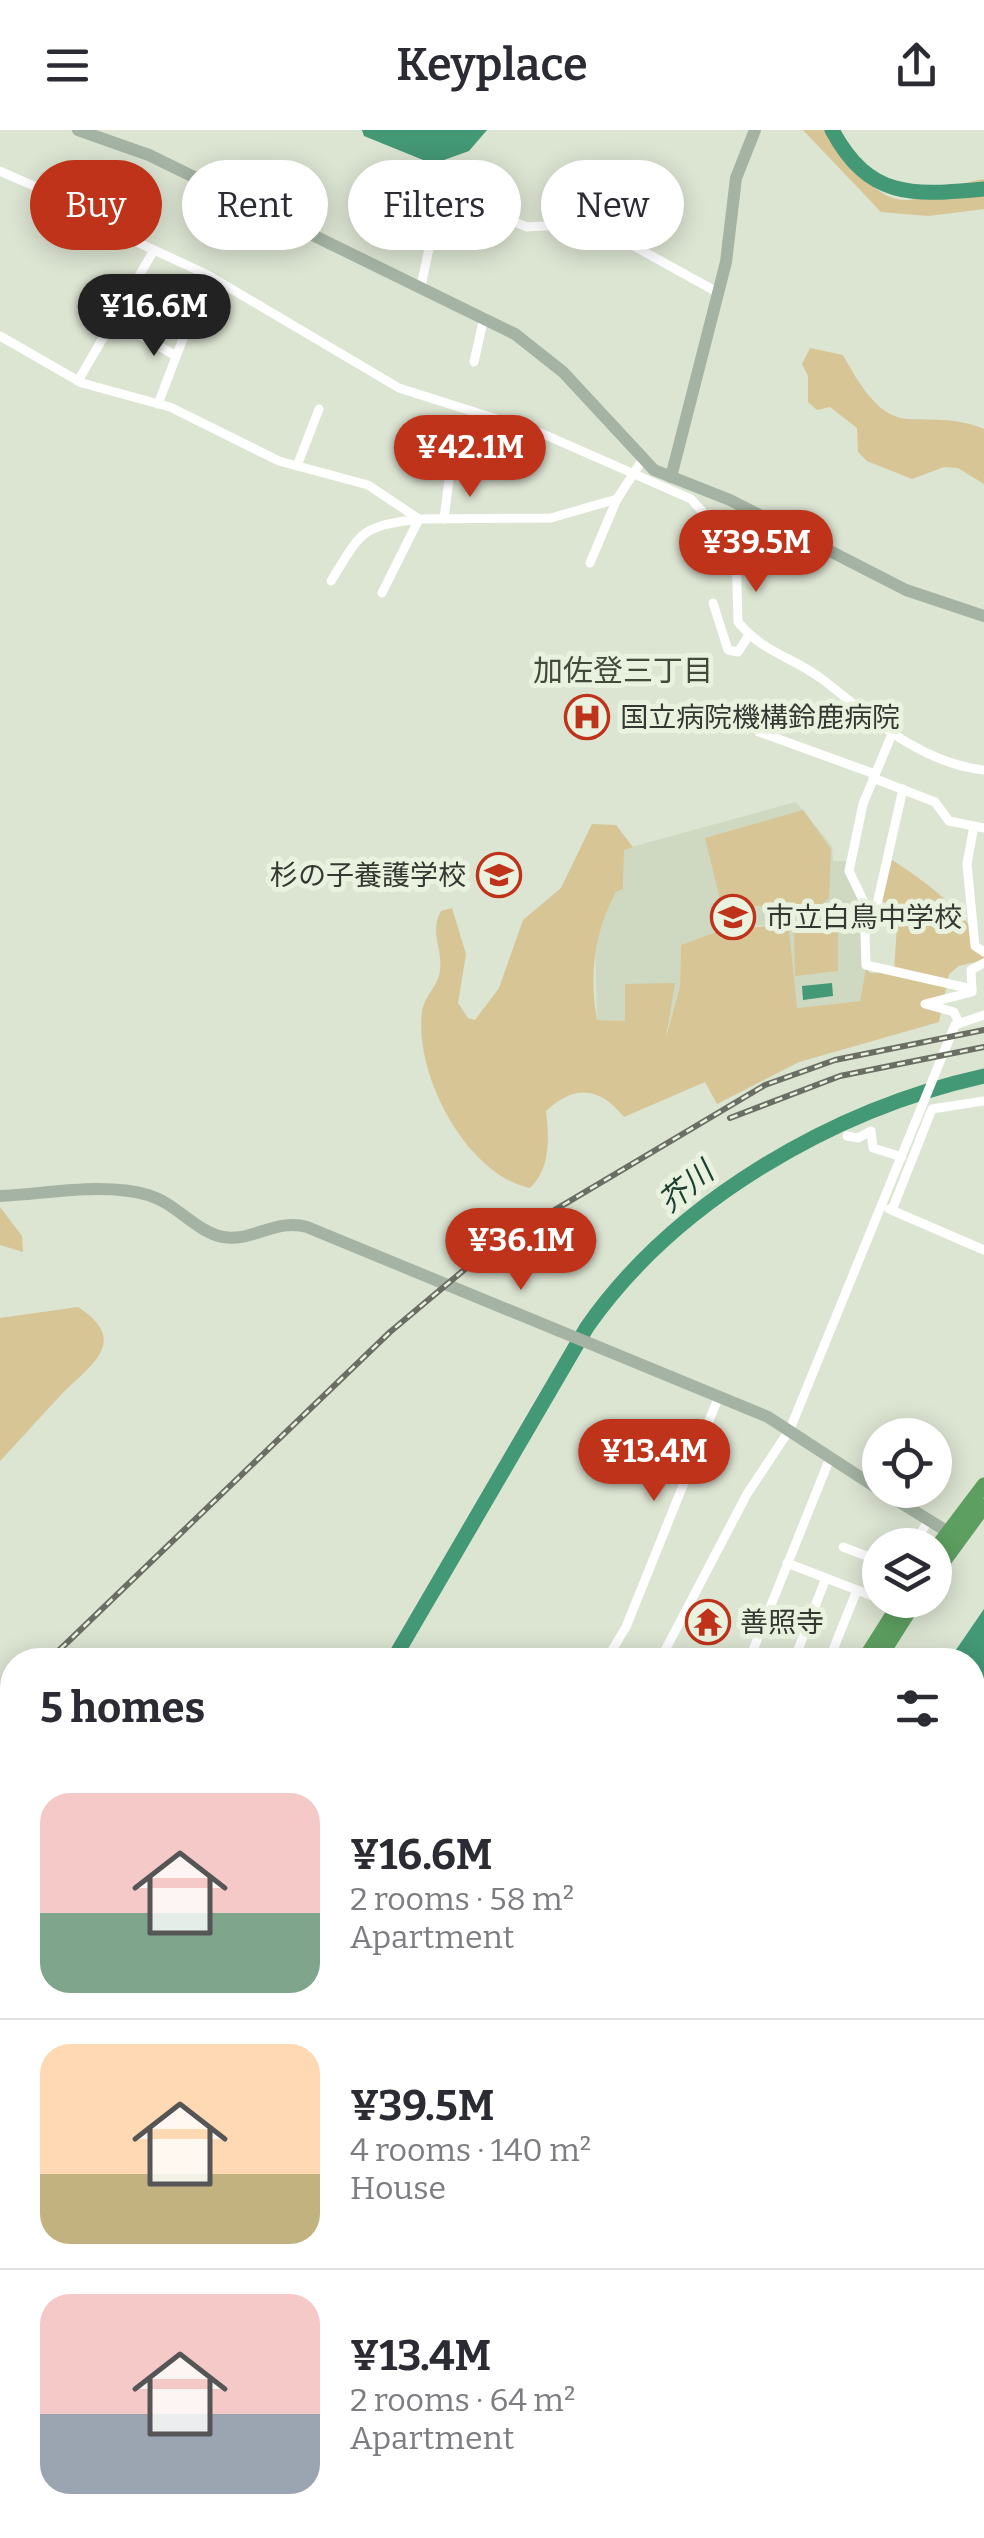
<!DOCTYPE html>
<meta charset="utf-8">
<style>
:root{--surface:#fff;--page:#f2f2f3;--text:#2b2b33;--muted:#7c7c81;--line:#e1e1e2;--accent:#be3319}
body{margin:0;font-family:Bitter,"Noto Sans JP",serif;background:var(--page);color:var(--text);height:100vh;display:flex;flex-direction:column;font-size:38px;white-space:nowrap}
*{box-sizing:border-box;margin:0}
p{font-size:32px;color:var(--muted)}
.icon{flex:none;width:55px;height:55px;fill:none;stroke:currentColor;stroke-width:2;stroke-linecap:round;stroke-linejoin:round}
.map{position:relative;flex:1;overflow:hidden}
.drawer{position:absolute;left:0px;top:1518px;width:985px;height:892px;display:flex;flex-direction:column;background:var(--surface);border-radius:40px 40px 0 0;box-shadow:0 5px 25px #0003}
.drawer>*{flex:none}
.top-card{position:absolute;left:30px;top:30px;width:925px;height:90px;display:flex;gap:20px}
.buttons{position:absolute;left:862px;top:1288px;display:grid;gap:20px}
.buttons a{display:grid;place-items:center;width:90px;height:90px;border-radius:50%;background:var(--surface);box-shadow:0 5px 25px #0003;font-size:50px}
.price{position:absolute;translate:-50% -85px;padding:0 22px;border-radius:35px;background:var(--accent);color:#fff;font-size:32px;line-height:65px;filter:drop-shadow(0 2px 5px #0008)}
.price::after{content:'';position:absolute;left:50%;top:60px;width:30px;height:22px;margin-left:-15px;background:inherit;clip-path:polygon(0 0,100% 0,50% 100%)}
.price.selected{background:#222;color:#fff}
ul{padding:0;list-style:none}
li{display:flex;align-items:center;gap:30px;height:250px;padding:0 40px}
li+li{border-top:2px solid var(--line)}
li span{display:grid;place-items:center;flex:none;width:280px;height:200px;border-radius:30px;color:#555}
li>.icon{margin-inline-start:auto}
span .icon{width:120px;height:120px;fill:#fffc;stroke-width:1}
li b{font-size:42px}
h2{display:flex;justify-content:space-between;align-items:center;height:120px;padding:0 40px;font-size:42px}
.pill{padding:0 35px;border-radius:45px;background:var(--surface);box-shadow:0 5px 25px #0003;font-size:35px;line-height:90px}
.pill.selected{background:var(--accent);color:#fff}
header{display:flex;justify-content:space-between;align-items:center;height:130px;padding:0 40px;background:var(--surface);font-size:45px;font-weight:600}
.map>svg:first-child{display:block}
.built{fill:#cfd9c1}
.green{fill:#d7c596}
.water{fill:#439875}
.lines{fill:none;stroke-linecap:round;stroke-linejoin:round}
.river{stroke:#439875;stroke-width:15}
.street{stroke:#fff;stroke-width:9}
.secondary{stroke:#a4b3a3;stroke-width:12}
.primary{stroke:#9ec5a0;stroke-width:14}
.highway{stroke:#5d9f60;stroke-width:15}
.rail-casing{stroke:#6a6e65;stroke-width:6}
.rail{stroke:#e9f1df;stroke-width:2.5;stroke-dasharray:8;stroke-linecap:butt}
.labels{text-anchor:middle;stroke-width:10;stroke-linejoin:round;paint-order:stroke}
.poi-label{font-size:28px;fill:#353832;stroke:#e9f1df;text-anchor:start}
.neighbourhood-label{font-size:30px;fill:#43493b;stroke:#e9f1df}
.water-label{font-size:30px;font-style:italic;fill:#1a3f30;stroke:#e9f1df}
</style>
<header><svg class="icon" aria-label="menu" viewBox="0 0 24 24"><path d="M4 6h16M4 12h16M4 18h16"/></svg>Keyplace<svg class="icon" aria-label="share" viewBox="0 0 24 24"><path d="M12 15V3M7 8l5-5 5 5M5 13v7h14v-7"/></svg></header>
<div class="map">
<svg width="984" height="2408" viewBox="0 0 984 2408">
<rect width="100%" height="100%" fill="#dce4d2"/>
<!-- built -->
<path class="built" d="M796 672 832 716 833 731H849L861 768 866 838 860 871 796 878 777 800 764 795 740 797 681 816 680 856 664 911 626 902 623 891 597 890 595 812 608 775 616 762 623 759 624 719Z"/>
<!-- green -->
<g class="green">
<path d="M803 0H831C848 25 872 73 909 70 934 67 958 52 984 49V79L928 86 881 82Z"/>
<path d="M810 218 843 225C856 248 876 287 907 289 935 290 958 288 984 299V354L958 338 944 337 912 349 867 331 858 322 857 298 830 277 817 280 808 272V246L802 234Z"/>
<path d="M803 680 831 719 829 768 822 774 722 777 705 708Z"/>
<path d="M592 694 616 695 633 717 624 720 623 759 616 762C594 801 589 846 597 890L625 891V854L675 853 666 907 680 856 681 815 719 801 775 795 777 800H789L797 878 860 871 866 838 870 843 894 842 898 780 882 771 892 730C922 749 982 791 984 830L959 836 949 844 939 892 799 932 717 974 705 952 624 987C599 956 574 955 546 981 549 1007 551 1038 530 1058 467 1045 414 945 422 882 424 866 439 855 440 840 443 819 429 802 441 781L452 778 466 824 458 873 468 888 475 890 499 858 523 790 561 758Z"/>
<path d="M794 800 838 801V841L795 846Z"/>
<path d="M0 1077 22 1106 23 1122 0 1115Z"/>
<path d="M78 1177C133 1213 87 1237 59 1267 39 1288 20 1310 0 1331V1188Z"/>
</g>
<!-- water -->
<g class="water">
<path d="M362 0H487L469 21 433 34 364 6Z"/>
<path d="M832 853 833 866 803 870 802 856Z"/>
<path d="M984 1479V1563L973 1577 972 1530H949Z"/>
</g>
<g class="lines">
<!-- river -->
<g class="river">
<path d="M832 0C870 71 915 65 984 59"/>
<path d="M393 1530 587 1197C675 1071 834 979 984 946"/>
<path d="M0 2035 12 2020"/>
</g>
<!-- street -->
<g class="street">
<path d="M0 41 43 60 83 87 208 145 399 258 541 303 691 369 736 419 738 492C765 524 791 526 822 549 871 587 919 633 984 640"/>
<path d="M482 79 527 97 582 94 603 99 717 162"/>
<path d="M421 156 431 109"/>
<path d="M106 159 127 170"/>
<path d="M115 190 176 226"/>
<path d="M0 206 82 253 170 277 279 331 368 355 419 389 551 388 617 369"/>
<path d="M474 232 484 187"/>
<path d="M78 251 154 120"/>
<path d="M158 274 184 206"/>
<path d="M297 336 319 279"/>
<path d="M444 389 451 333"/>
<path d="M590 433 617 369 643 329"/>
<path d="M331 451C362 401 359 397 419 389"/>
<path d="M382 463 419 389"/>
<path d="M713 473 728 520 738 522 749 505"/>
<path d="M759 602 875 644"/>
<path d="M892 604 863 674 849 741 864 772 866 835 972 859"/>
<path d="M873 648 935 672 949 691 984 698"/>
<path d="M974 696 967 734 975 816 984 822"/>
<path d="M867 795 877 774 903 659"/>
<path d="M959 893 954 882 925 874 972 862 971 840 984 833"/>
<path d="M847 1006 858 1008 871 1001 873 1018 902 1027"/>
<path d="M889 1079 984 1120"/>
<path d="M892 1080 932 979 984 971"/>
<path d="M915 1415 928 1390"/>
<path d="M843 1417 880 1431"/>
<path d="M787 1433 857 1460 829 1530"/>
<path d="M857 1460 878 1468 880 1464"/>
<path d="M606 1530 626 1497 719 1266"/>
<path d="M660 1530 747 1364 790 1299 955 895 984 885"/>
<path d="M749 1530 830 1328"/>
<path d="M794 1530 826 1448"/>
<path d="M972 2130 984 2090"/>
<path d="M972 2199 984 2275"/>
<path d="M0 2290 12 2294"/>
<path d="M972 2329 984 2307"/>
<path d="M495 2408 499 2398"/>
<path d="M923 2408 927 2398"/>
<path d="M932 2408 937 2398"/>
</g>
<!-- secondary -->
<g class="secondary">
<path d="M78 0 149 25 515 204 563 242 654 340 730 370 906 460 984 486"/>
<path d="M671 347 726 132 736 48 755 0"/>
<path d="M0 1066C46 1064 104 1052 148 1065 176 1073 196 1102 223 1107 253 1112 276 1088 307 1097L768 1287 880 1360"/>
<path d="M880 1360 953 1405"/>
<path d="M972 2136 984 2141"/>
<path d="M177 2398 181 2408"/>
<path d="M113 2408 129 2398"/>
</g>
<!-- primary -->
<g class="primary">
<path d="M0 2362 12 2383"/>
<path d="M0 2384 11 2408"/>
<path d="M21 2398 25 2408"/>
</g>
<!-- highway -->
<g class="highway">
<path d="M935 1420 984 1355"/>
<path d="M935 1443 984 1376"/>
<path d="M864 1530 902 1470"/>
<path d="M878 1530 916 1470"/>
<path d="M230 2408 251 2398"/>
<path d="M255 2408 274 2398"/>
</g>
<defs>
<g id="rail">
<path d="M730 988 840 946 984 917"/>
<path d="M49 1530 390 1202 489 1119 765 955 835 930 984 900"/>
<path d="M0 1578 12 1565"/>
</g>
</defs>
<!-- rail casing -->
<use href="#rail" class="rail-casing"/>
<!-- rail -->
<use href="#rail" class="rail"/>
</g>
<!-- icons -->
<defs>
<symbol id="hospital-ring" viewBox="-11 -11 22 22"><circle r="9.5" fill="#e9f1df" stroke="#be3319" stroke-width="1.5"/><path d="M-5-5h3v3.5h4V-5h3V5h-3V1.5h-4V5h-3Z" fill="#be3319"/></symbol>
<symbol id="school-ring" viewBox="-11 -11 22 22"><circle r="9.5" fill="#e9f1df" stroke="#be3319" stroke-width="1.5"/><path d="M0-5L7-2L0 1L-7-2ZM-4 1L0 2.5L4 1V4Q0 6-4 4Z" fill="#be3319"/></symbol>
<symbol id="temple-ring" viewBox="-11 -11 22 22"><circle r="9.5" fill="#e9f1df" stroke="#be3319" stroke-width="1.5"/><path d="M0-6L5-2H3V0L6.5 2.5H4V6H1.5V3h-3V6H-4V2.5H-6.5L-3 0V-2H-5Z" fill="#be3319"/></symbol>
</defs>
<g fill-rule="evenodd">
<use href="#hospital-ring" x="562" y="562" width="50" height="50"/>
<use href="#school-ring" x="474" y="720" width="50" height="50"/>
<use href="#school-ring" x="708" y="762" width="50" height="50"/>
<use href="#temple-ring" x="683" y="1467" width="50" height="50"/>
</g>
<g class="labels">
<!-- poi labels -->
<g class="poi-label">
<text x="620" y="597">国立病院機構鈴鹿病院</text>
<text x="466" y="755" text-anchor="end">杉の子養護学校</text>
<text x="766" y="797">市立白鳥中学校</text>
<text x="740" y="1502">善照寺</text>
</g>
<!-- neighbourhood labels -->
<g class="neighbourhood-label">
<text x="623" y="551">加佐登三丁目</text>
</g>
<!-- water labels -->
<g class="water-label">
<text transform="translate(686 1057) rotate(-40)" y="10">芥川</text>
</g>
</g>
</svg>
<div class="buttons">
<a><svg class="icon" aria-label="locate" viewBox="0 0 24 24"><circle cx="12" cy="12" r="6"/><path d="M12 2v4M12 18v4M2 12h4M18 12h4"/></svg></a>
<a><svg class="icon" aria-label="layers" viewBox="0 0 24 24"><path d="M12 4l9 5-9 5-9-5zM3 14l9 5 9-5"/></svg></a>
</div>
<b class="price selected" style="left:154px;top:229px">¥16.6M</b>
<b class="price" style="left:470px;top:370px">¥42.1M</b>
<b class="price" style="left:756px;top:465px">¥39.5M</b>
<b class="price" style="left:521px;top:1163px">¥36.1M</b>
<b class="price" style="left:654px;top:1374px">¥13.4M</b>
<div class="top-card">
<a class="pill selected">Buy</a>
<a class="pill">Rent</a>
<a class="pill">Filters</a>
<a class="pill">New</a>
</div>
<section class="drawer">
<h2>5 homes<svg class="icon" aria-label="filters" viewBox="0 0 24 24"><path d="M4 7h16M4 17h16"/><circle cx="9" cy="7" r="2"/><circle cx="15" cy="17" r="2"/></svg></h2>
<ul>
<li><span style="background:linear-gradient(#f6c9c9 60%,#7fa58c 0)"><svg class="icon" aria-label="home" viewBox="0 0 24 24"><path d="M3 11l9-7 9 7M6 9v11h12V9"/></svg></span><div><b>¥16.6M</b><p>2 rooms · 58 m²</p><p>Apartment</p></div></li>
<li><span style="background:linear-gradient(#ffd9b3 65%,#c2b280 0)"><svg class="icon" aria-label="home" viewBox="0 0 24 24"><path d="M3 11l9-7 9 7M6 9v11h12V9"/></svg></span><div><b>¥39.5M</b><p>4 rooms · 140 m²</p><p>House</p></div></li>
<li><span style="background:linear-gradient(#f6c9c9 60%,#9aa5b1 0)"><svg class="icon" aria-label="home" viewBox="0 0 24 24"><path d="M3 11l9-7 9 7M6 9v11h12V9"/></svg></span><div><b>¥13.4M</b><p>2 rooms · 64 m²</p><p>Apartment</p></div></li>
</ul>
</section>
</div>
